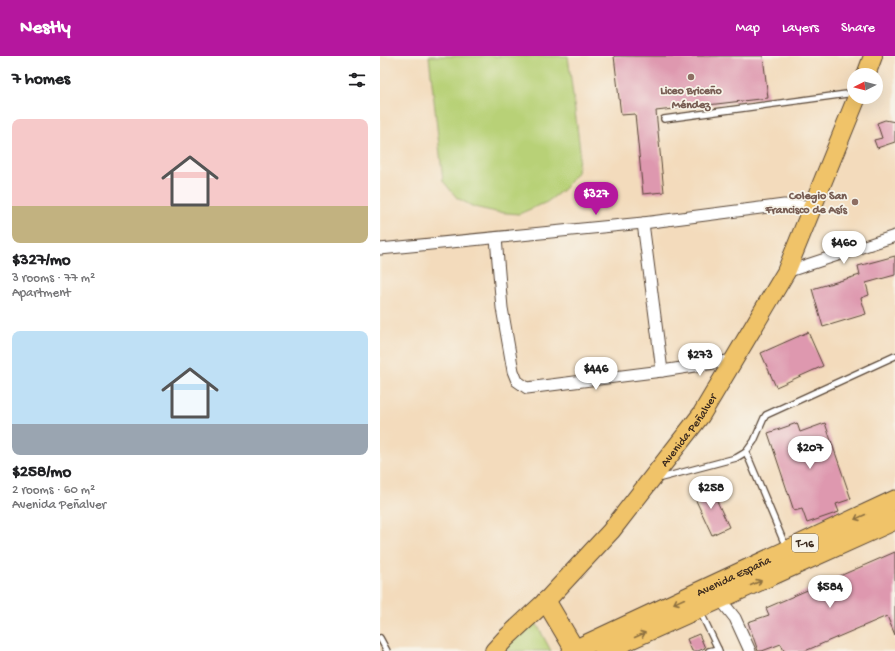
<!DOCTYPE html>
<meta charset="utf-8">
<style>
:root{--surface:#fff;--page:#f2f2f2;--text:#202124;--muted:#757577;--accent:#b5179e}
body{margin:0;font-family:"Gochi Hand",sans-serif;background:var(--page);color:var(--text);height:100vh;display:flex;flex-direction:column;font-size:15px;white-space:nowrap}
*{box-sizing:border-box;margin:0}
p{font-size:13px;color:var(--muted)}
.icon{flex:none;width:22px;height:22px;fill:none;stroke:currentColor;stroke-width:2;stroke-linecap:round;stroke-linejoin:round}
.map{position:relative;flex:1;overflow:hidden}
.sheet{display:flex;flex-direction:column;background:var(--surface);width:380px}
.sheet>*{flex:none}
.needle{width:26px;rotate:264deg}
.buttons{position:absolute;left:467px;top:12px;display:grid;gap:8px}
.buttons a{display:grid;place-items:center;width:36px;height:36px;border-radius:50%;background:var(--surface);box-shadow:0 4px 16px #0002;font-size:20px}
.price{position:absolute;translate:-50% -34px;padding:0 9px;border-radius:14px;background:#fff;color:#222;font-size:13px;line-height:26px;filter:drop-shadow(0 1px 2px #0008)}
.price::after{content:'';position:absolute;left:50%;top:24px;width:12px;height:9px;margin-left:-6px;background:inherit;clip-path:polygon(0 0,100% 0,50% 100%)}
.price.current{background:var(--accent);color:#fff}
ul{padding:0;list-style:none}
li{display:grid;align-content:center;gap:8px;height:212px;padding:0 12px}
li span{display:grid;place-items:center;height:124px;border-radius:8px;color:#555}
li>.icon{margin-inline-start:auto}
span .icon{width:72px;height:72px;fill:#fffc;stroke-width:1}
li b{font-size:17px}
h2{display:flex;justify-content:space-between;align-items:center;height:48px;padding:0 12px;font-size:17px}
header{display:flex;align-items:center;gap:24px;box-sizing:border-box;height:56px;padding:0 20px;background:var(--accent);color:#fff}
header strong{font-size:19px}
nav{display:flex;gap:22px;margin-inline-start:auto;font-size:14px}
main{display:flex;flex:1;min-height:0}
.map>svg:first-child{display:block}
.green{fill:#b8d177;stroke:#7a7e4a}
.building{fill:#de98af}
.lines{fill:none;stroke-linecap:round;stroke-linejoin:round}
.service-casing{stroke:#574536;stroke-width:8}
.minor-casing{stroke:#574536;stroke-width:13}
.primary-casing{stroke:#574536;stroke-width:20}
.trunk-casing{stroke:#574536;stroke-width:21}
.service{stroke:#fff;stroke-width:5.5}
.minor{stroke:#fff;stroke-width:11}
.primary{stroke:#f0c369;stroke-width:18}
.trunk{stroke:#f0c369;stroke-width:19}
.oneway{stroke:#8c6f40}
.education-dot{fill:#8d6e63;stroke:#f7f3e8;stroke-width:1.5}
.labels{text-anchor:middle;stroke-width:3.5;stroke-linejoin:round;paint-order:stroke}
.shield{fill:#f7f3e8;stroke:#73665b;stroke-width:1}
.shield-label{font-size:11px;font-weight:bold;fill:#3b2a1e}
.education-label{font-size:12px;font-weight:bold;fill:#785e54;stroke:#f7f3e8}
.street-label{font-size:12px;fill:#3b2a1e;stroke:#f7f3e8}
</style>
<header>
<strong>Nestly</strong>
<nav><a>Map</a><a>Layers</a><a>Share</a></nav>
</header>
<main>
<section class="sheet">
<h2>7 homes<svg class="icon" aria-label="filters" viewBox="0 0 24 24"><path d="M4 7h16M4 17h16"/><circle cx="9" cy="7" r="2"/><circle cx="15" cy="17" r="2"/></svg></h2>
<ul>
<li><span style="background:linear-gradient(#f6c9c9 70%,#c2b280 0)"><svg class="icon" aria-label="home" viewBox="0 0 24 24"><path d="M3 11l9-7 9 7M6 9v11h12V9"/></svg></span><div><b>$327/mo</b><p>3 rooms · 77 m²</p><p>Apartment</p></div></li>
<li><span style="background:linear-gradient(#bfe0f5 75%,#9aa5b1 0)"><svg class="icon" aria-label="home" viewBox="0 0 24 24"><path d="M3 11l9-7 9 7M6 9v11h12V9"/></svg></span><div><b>$258/mo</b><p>2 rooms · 60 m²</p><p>Avenida Peñalver</p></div></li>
</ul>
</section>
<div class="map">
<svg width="515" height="595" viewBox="0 0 515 595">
<rect width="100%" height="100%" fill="#f7f3e8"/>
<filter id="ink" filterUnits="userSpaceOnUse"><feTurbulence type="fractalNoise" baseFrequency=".025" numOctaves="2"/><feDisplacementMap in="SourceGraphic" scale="8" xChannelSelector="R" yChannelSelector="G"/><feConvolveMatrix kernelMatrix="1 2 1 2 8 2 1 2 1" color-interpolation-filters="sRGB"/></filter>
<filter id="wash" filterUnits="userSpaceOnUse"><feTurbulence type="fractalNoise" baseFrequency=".012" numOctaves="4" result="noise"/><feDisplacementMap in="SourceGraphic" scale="16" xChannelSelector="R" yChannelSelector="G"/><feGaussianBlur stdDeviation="0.9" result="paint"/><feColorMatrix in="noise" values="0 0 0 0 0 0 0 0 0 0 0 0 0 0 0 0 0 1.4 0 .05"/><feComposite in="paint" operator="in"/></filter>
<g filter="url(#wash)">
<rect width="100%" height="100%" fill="#f3dbbc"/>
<!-- green -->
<g class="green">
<path d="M49 0H188L200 94 197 116 184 133 167 146 139 158 116 156 94 151 77 142 63 125Z"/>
<path d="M153 561 171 595H122Z"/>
</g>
<g id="blocks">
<!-- building -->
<g class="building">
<path d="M234 0H383L388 42 276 55 284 136 263 138 255 58 241 59Z"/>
<path d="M505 64 515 66V86L497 92 494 84 502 82 497 67Z"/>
<path d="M515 200V219L486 227 489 239 481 242 486 258 443 271 432 233 480 219 478 210Z"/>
<path d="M428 276 443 310 396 331 381 297Z"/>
<path d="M417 367 420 376 445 367 471 443 456 448 459 456 427 467 422 453 414 455 388 377Z"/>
<path d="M330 430 349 471 332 479 313 438Z"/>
<path d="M515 496V579L507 560 425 595H404L401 588 382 595H378L368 566 389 559 386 552Z"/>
<path d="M319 578 325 592 318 595H312L307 583Z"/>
</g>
</g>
</g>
<g filter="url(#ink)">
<use href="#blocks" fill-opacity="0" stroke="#574536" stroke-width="1"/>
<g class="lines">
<defs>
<g id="service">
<path d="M284 63 474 37"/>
<path d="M366 396 403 484"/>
<path d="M277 423 356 402 366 396 374 385 384 362 386 359 515 300"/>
<path d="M320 555 339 595"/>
<path d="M0 582 7 595"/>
<path d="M329 595 338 593"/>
</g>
<g id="minor">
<path d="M263 167 282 315"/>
<path d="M116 182 122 252 133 315 137 325 147 332 282 315 354 304"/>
<path d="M0 193 263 167 404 149 433 150"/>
<path d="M406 216 515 180"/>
<path d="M340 543 355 562 370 595"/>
</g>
<g id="primary">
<path d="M486 19 493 0"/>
<path id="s1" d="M114 595 125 583 166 545 231 475 321 359 406 216 477 41"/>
</g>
<g id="trunk">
<path d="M166 545 195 594"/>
<path id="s2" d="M192 595 515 444"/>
<path d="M224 595 515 464"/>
</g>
</defs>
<!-- service casing -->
<use href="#service" class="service-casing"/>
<!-- minor casing -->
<use href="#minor" class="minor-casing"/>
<!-- primary casing -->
<use href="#primary" class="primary-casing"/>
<!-- trunk casing -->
<use href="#trunk" class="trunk-casing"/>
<!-- service -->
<use href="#service" class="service"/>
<!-- minor -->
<use href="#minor" class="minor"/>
<!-- primary -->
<use href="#primary" class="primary"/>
<!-- trunk -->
<use href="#trunk" class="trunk"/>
</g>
<!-- one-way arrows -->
<defs><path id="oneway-shaft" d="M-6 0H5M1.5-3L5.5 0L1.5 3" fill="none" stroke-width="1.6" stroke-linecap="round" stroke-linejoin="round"/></defs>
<g class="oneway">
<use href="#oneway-shaft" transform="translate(480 461) rotate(155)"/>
<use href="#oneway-shaft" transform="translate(376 527) rotate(-24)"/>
<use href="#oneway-shaft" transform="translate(299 545) rotate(155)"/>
<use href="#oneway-shaft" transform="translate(260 579) rotate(-24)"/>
</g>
</g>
<!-- markers -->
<g class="education-dot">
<circle cx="311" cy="21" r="4"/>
<circle cx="475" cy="146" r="4"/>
</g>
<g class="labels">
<!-- shield labels -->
<rect class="shield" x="412" y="478" width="26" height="18" rx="3"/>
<g class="shield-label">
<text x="425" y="491">T-16</text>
</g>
<!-- education labels -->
<g class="education-label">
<text x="311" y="38">Liceo Briceño<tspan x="311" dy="14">Méndez</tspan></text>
<text x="467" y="143" text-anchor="end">Colegio San<tspan x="467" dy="14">Francisco de Asís</tspan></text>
</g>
<!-- street labels -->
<g class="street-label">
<text dy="4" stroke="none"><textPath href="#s1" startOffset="295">Avenida Peñalver</textPath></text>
<text dy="4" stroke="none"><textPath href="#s2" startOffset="178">Avenida España</textPath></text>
</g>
</g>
</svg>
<div class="buttons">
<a><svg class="needle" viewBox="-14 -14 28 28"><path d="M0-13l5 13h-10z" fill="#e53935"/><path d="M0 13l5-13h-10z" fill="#757577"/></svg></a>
</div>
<b class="price current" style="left:216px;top:160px">$327</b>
<b class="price" style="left:464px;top:209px">$460</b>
<b class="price" style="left:320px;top:321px">$273</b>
<b class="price" style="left:216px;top:335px">$446</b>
<b class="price" style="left:430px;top:414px">$207</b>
<b class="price" style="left:331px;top:454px">$258</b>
<b class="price" style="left:450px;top:553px">$584</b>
</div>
</main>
